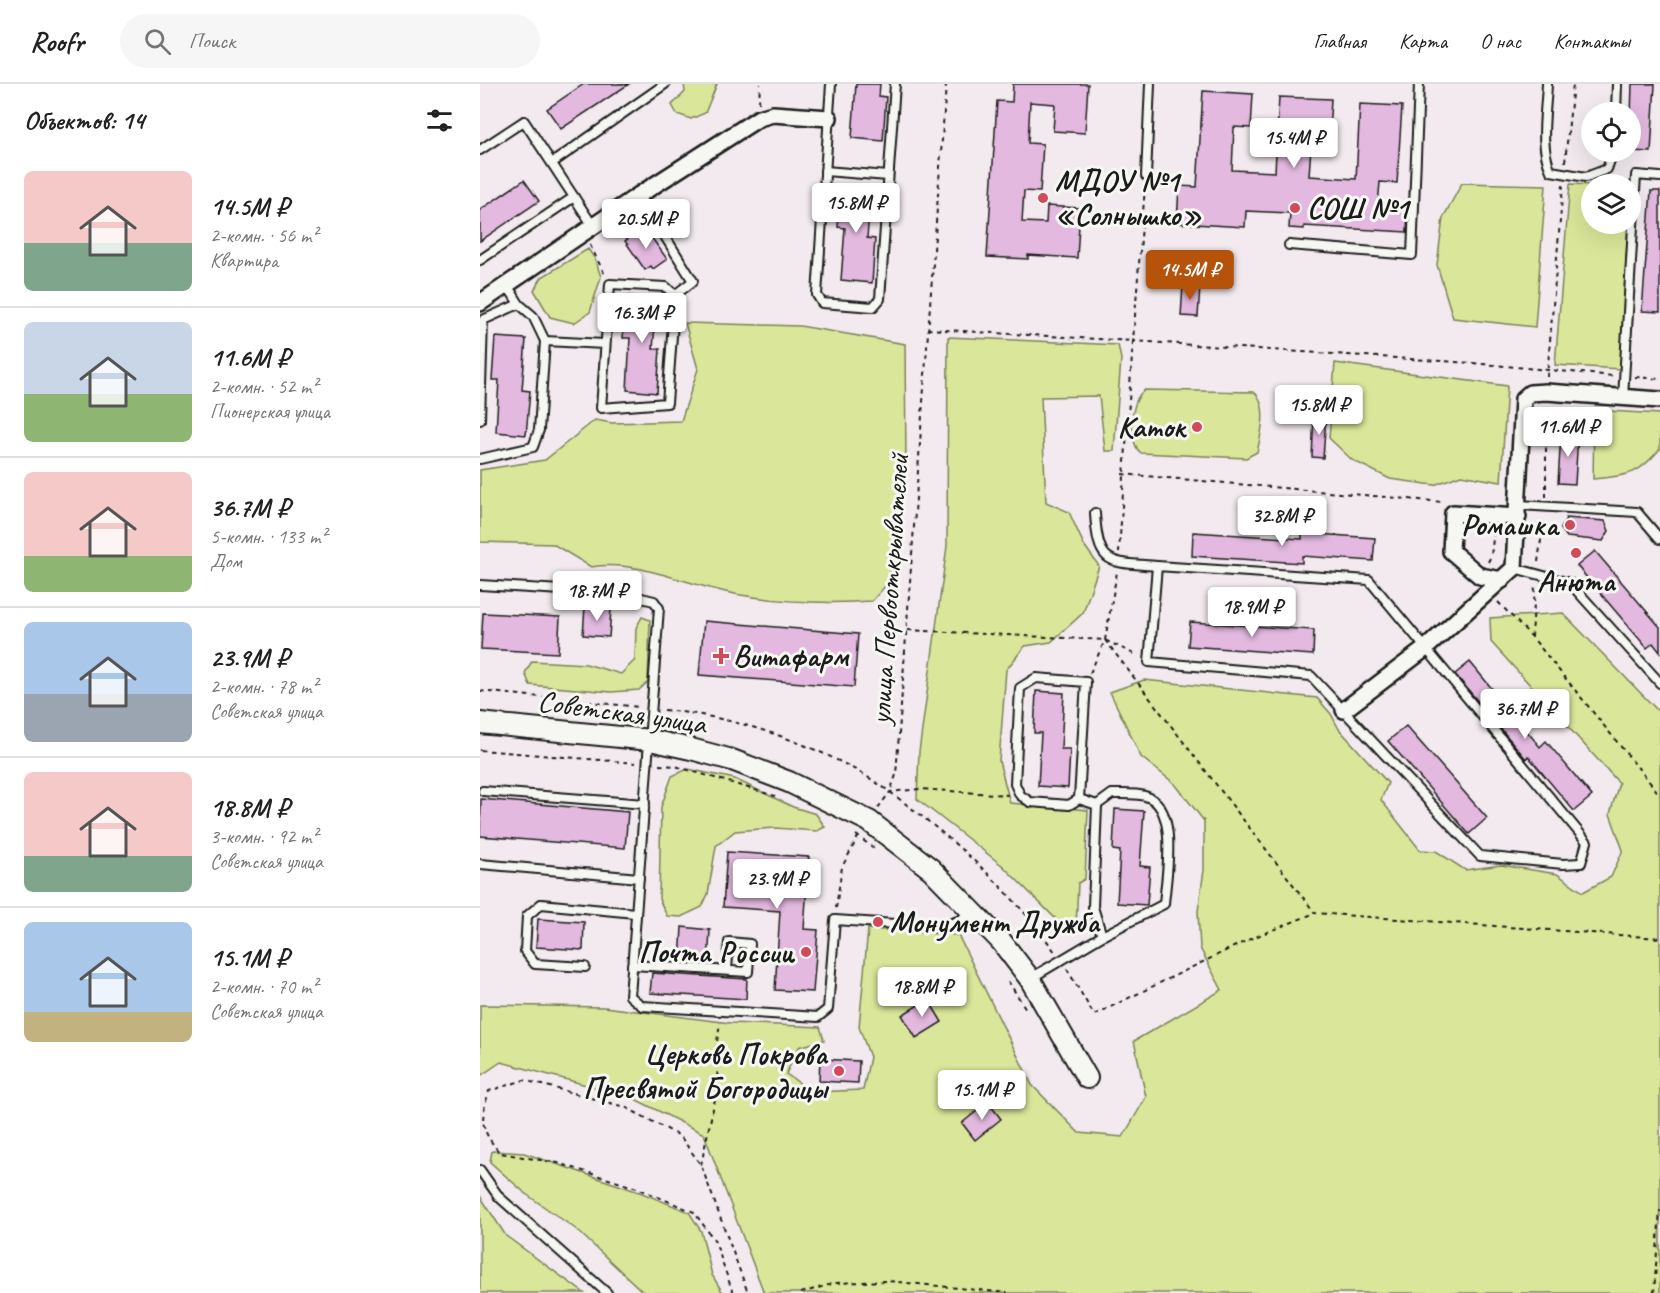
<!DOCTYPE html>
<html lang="ru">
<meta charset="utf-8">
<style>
:root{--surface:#fff;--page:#f6f6f6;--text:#222;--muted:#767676;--line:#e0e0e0;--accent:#b45309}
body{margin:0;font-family:Caveat,sans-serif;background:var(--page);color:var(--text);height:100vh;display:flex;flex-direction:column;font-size:22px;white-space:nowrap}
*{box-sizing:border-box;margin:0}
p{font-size:20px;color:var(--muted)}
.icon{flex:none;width:33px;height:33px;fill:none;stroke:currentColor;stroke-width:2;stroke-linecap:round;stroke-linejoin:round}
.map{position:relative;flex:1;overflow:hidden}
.panel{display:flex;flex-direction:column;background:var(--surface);width:480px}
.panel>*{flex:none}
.fabs{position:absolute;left:1101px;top:18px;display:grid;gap:12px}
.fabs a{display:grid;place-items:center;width:60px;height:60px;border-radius:50%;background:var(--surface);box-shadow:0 6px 24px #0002;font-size:30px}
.price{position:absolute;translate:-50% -51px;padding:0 14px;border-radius:6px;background:#fff;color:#222;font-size:20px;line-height:39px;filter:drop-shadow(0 2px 3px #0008)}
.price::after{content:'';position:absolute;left:50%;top:36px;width:18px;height:14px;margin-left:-9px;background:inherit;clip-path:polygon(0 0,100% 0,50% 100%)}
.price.active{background:var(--accent);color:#fff}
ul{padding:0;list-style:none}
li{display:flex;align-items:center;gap:18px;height:150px;padding:0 24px}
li+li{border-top:2px solid var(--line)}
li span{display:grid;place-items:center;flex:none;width:168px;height:120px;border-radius:9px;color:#555}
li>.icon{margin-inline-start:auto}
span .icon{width:72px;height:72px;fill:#fffc;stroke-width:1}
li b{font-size:26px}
h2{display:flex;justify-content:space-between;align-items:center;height:72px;padding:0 24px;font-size:26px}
header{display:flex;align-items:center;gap:36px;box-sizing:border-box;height:84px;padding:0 30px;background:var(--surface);border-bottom:2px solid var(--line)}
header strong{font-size:28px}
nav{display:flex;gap:33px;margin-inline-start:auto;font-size:21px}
.search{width:420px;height:54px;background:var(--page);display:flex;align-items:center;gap:15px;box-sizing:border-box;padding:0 21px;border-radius:33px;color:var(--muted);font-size:22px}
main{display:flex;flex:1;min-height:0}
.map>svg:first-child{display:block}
.green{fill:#dae699;stroke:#7b815a;stroke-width:1.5}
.building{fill:#e3b9df;stroke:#1c1c1c;stroke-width:1.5}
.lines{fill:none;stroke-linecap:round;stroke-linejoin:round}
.service-casing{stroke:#1c1c1c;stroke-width:12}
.minor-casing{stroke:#1c1c1c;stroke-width:20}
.tertiary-casing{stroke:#1c1c1c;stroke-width:24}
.path{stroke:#1c1c1c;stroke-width:2;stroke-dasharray:4.5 4.5;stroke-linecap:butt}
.service{stroke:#f6f6f2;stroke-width:8}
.minor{stroke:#f6f6f2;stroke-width:15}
.tertiary{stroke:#f6f6f2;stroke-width:20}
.poi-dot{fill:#d1495b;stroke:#f6f6f2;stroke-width:2}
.labels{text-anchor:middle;stroke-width:6;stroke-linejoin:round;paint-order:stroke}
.poi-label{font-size:30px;font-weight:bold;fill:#1c1c1c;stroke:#f6f6f2;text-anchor:start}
.street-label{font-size:30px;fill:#1c1c1c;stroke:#f6f6f2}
</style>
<header>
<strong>Roofr</strong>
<div class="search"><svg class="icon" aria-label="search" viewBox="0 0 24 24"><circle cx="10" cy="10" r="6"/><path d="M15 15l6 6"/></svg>Поиск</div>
<nav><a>Главная</a><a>Карта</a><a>О нас</a><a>Контакты</a></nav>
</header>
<main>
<section class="panel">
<h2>Объектов: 14<svg class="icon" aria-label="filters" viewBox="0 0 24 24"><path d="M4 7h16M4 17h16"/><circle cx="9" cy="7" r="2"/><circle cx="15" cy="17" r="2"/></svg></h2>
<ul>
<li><span style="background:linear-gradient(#f6c9c9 60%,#7fa58c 0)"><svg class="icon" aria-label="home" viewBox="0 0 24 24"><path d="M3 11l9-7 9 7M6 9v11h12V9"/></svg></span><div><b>14.5M ₽</b><p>2-комн. · 56 m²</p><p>Квартира</p></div></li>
<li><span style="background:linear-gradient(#c9d6e8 60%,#8fb573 0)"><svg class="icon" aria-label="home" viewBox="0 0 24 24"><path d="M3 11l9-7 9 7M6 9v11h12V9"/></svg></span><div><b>11.6M ₽</b><p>2-комн. · 52 m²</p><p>Пионерская улица</p></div></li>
<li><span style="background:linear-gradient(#f6c9c9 70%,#8fb573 0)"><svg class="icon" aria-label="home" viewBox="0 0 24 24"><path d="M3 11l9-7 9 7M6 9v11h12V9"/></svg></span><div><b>36.7M ₽</b><p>5-комн. · 133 m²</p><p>Дом</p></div></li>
<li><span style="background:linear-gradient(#a9c7e8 60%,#9aa5b1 0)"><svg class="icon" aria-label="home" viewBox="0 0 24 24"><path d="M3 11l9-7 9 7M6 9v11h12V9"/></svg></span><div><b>23.9M ₽</b><p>2-комн. · 78 m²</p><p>Советская улица</p></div></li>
<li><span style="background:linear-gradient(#f6c9c9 70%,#7fa58c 0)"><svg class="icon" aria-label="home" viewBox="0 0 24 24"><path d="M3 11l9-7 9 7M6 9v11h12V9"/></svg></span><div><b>18.8M ₽</b><p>3-комн. · 92 m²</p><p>Советская улица</p></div></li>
<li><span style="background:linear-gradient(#a9c7e8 75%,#c2b280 0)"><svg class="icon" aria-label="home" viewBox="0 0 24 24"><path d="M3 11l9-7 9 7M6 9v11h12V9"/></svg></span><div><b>15.1M ₽</b><p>2-комн. · 70 m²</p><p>Советская улица</p></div></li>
</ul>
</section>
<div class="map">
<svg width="1180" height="1209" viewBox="0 0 1180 1209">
<rect width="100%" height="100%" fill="#f2eaee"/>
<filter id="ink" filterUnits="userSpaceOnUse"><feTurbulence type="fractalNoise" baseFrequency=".0167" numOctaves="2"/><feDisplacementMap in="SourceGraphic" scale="12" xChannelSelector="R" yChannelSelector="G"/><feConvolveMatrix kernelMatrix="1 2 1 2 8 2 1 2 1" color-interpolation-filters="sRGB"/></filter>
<g filter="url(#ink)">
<!-- green -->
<g class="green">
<path d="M204 0H237L225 29 211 35 197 30 192 21 205 8Z"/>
<path d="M982 99 1066 101 1055 243 973 234 957 181 963 134Z"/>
<path d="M1090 100 1111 101 1112 140H1148L1140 285 1075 281Z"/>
<path d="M108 165 115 175 121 193 110 228 94 239 70 233 54 206 62 193Z"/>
<path d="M205 239 320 242 425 260 426 381 409 498 392 517C347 520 299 518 255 510 208 502 159 475 111 483L73 460 0 458V386L65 376 115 336 132 339 201 337 218 285Z"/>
<path d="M468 253 638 261 641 275 634 367H625L619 312 561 313 566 418 589 428 604 461 619 482 603 529 571 558 545 562 526 586 519 677 530 719 608 726 605 795 598 799 596 844 577 836 523 782 437 715 439 668 467 462Z"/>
<path d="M855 279 1027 302 1021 398 981 391 954 401 910 395 872 376 849 354Z"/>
<path d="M665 306 774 308C789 320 781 351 777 368L766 374 661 369C648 359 649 315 665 306Z"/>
<path d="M1128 327 1180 330V365C1156 393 1148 391 1113 395L1114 334Z"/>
<path d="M1083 529 1180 629V1209H284L224 1050 151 1013 21 978 0 992V921L124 923 250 939 340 943 344 956 319 963 306 990 333 1008 383 1006 390 973 379 943 388 845 478 851 552 1001 599 1049 643 1053 666 1013 654 957 742 906 720 864 718 827 724 786V737L695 700 661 673 630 608 664 596 837 614 851 630 859 645 908 699 901 716 940 766 956 767 985 786 1021 781 1077 790 1103 808 1131 793 1143 766 1130 730 1139 699 1011 558 1010 534Z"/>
<path d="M162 533 170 536 168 598 159 606 131 608 50 601 45 589 52 577 106 580 141 590 155 576 156 544Z"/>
<path d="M208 685 255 695 313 723 336 730 345 743 337 747 295 744 255 747 236 762 228 810 222 823 201 833 187 832 179 815 181 723 192 692Z"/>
<path d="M12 1067 44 1069 162 1109 209 1128 221 1147 232 1191 243 1209H164L97 1146 46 1110 10 1078Z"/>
<path d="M0 1112 26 1152 104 1209H0Z"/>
</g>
<!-- building -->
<g class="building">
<path d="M104 0H149L81 45 67 25Z"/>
<path d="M376 0H400L399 12 406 13 403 57 372 54Z"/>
<path d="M533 0H608L605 49 573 47 575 20 550 18 548 59 563 60 560 108 544 107 542 138 566 139 567 122 600 124 597 174 548 171V175L507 173 517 17 532 18Z"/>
<path d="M1152 0H1175L1171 68 1150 67Z"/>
<path d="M723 7 773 10 771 44 754 43 752 86 795 88 799 13 851 15 849 48 832 47 829 92 876 95 880 20 922 22 917 99 900 98 898 121 928 123 927 148 824 142V145L809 144 810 129 766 127 765 143 697 139 699 102 717 103Z"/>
<path d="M44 96 59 117 0 157V126Z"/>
<path d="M361 101 391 104 387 154 395 155 392 199 361 196 365 144 358 143Z"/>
<path d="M1171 107H1180V228L1162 227Z"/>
<path d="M164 143 187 175 173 185 171 182 165 186 145 157Z"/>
<path d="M703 201 720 202 718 233 701 232Z"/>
<path d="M146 212 177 214 173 265H180L177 309 147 306 150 254H143Z"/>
<path d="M15 253 46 255 42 306 50 307 46 351 16 348 19 296H12Z"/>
<path d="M834 331 846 332 843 374 832 373Z"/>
<path d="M1081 349 1098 350 1095 400 1078 399Z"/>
<path d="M1086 434 1125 437 1129 447 1123 457 1087 453 1081 445Z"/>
<path d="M713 448 822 455V449L895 454 893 477 822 472V479L712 472Z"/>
<path d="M1115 467 1180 543V568L1173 559 1167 564 1097 482Z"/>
<path d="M105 523 131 525 129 553 103 551Z"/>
<path d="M3 529 80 533 78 569 1 565Z"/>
<path d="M224 537 378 550 374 603 219 591Z"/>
<path d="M710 538 834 546 833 571 708 562Z"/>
<path d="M990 578 1060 663 1066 657 1112 712 1094 727 1048 672 1046 675 975 590Z"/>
<path d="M556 607 584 609 581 665H590L588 704 558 702 561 649H554Z"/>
<path d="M926 642 1007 734 989 750 908 657Z"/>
<path d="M1 715 148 728 145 764 0 752Z"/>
<path d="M635 725 664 727 660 782 670 783 667 821 637 819 640 767 633 766Z"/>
<path d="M247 768 329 773 324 845 338 846 333 908 295 906 300 827 243 823Z"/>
<path d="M58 835 104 838 103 866 56 863Z"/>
<path d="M202 843 230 846 228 880 200 878Z"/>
<path d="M172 889 267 895 266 915 170 909Z"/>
<path d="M448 915 462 938 436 954 422 931Z"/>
<path d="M340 975 379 977 378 999 339 997Z"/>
<path d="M508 1018 521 1035 495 1056 482 1039Z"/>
</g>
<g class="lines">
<defs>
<g id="service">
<path d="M351 0 337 211 342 219 393 223 400 215 415 0"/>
<path d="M1067 0C1066 28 1059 61 1071 87L1106 93 1127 85 1133 68"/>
<path d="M1136 28 1137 0"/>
<path d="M0 66 44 37 113 142"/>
<path d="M72 79 185 0"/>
<path d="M345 87 408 92"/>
<path d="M666 92 670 0"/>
<path d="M159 111 213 197 195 211"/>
<path d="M809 161 932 171 939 0"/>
<path d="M0 176 94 113"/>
<path d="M130 200 186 203 195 211 187 319 121 324Z"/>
<path d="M27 201 39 220 53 232 65 257 125 260"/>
<path d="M1143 314 1156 91 1180 93"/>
<path d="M0 336 3 236 39 220"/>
<path d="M0 375 53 363 59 346 65 257"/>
<path d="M1039 421 1157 428 1180 455"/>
<path d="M615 429C618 483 629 478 677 482"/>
<path d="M677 482 889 496 1107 758 1101 779 1083 780 1000 772 831 592 669 578Z"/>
<path d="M1034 484 1090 499 1180 599"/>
<path d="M0 501 145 510 174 517 179 524 150 912 162 922 338 933 348 925 355 836 460 843 481 836 491 826"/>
<path d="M556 594 606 598 599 715 589 721 550 718 540 711 535 700 540 604Z"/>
<path d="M3 707 165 720"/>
<path d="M599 715 617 721 613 823 622 852"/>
<path d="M0 780 159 794"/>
<path d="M152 881 268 888 270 860 249 858 247 886"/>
<path d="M105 883 55 880 45 867 47 832 61 820 155 829"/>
<path d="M551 894 622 852 684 820C686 793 700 721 665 712 655 709 642 710 632 710L617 721"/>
<path d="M0 1086 19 1113 127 1209"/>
</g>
<g id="minor">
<path d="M0 219 159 111 279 34 293 30 349 34"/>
<path d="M1022 496 1000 492 971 467 973 429 1038 433"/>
<path d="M864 626 946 564 1034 484 1043 315 1050 309 1066 308 1180 316"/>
</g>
<path id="tertiary" d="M0 639 170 656 211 665 252 676 309 698 389 737 451 785 521 857 550 895 607 994"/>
</defs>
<!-- service casing -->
<use href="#service" class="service-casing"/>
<!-- minor casing -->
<use href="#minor" class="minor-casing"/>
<!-- tertiary casing -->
<use href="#tertiary" class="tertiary-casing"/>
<!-- path -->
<g class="path">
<path d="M466 0 416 691 410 708C472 754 530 804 575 868"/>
<path d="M279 19 280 0"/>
<path d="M1085 78 1093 0"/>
<path d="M665 103 653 257 992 279 1134 292"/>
<path d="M110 161 125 191"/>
<path d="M447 245 653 257 639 468"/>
<path d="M1067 293 1083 101"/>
<path d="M1155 293 1180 295"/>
<path d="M642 390 963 418"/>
<path d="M1066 413V323"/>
<path d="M1008 478 1011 472 1014 446"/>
<path d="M1058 478 1064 434"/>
<path d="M1018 518 1052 553 1180 711"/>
<path d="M428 546 625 556 658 572"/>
<path d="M1052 553 1055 502"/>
<path d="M625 556 835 829 1180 854"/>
<path d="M610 589 625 556 637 488"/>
<path d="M0 607 160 623"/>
<path d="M184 626C260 633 348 663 410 708"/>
<path d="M0 666 156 679"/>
<path d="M179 681 195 682 295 712"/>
<path d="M398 724 410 708 440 705 528 711"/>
<path d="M376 751 395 765"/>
<path d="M356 824 362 783 378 753"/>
<path d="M587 885 614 931 770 855 835 829"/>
<path d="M528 897 546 925"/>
<path d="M221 1081 238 1001 236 964 240 939"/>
<path d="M253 1209 235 1157 214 1128 157 1104 78 1079 20 1069C0 1045 0 1037 9 1007L44 996 145 1023 200 1052 221 1081 268 1209"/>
<path d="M321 1209 355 1199 408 1197 528 1209"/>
<path d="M1174 1209 1180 1126"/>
</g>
<!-- service -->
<use href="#service" class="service"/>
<!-- minor -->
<use href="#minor" class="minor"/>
<!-- tertiary -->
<use href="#tertiary" class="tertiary"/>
</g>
</g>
<!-- markers -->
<g class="poi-dot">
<circle cx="563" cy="114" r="6"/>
<circle cx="815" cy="124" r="6"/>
<circle cx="717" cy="343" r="6"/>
<circle cx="1090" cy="441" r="6"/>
<circle cx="1096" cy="469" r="6"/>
<path d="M238 563h6v6h6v6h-6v6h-6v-6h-6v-6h6z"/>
<circle cx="398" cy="838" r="6"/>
<circle cx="326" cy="868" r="6"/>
<circle cx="359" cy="987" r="6"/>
</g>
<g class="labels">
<!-- poi labels -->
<g class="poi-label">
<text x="575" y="107">МДОУ №1<tspan x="575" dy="34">«Солнышко»</tspan></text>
<text x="827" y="134">СОШ №1</text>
<text x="705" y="353" text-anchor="end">Каток</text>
<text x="1078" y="451" text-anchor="end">Ромашка</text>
<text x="1096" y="507" text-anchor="middle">Анюта</text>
<text x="253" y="582">Витафарм</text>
<text x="410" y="848">Монумент Дружба</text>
<text x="314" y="878" text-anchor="end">Почта России</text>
<text x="347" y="980" text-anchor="end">Церковь Покрова<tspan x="347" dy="34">Пресвятой Богородицы</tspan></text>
</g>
<!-- street labels -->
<g class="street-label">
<text transform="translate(409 505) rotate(-86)" y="10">улица Первооткрывателей</text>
<text transform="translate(142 628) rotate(8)" y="10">Советская улица</text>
</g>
</g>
</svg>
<div class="fabs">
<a><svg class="icon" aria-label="locate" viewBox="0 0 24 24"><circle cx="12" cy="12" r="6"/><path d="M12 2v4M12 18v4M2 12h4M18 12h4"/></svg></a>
<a><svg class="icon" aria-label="layers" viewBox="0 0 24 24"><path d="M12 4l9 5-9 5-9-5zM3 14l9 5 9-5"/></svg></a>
</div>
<b class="price" style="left:814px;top:85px">15.4M ₽</b>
<b class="price" style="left:376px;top:150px">15.8M ₽</b>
<b class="price" style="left:166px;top:166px">20.5M ₽</b>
<b class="price active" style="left:710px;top:217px">14.5M ₽</b>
<b class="price" style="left:162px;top:260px">16.3M ₽</b>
<b class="price" style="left:839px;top:352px">15.8M ₽</b>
<b class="price" style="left:1088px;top:374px">11.6M ₽</b>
<b class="price" style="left:802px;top:463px">32.8M ₽</b>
<b class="price" style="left:117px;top:538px">18.7M ₽</b>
<b class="price" style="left:772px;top:554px">18.9M ₽</b>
<b class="price" style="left:1045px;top:656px">36.7M ₽</b>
<b class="price" style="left:297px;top:826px">23.9M ₽</b>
<b class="price" style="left:442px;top:934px">18.8M ₽</b>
<b class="price" style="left:502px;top:1037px">15.1M ₽</b>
</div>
</main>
